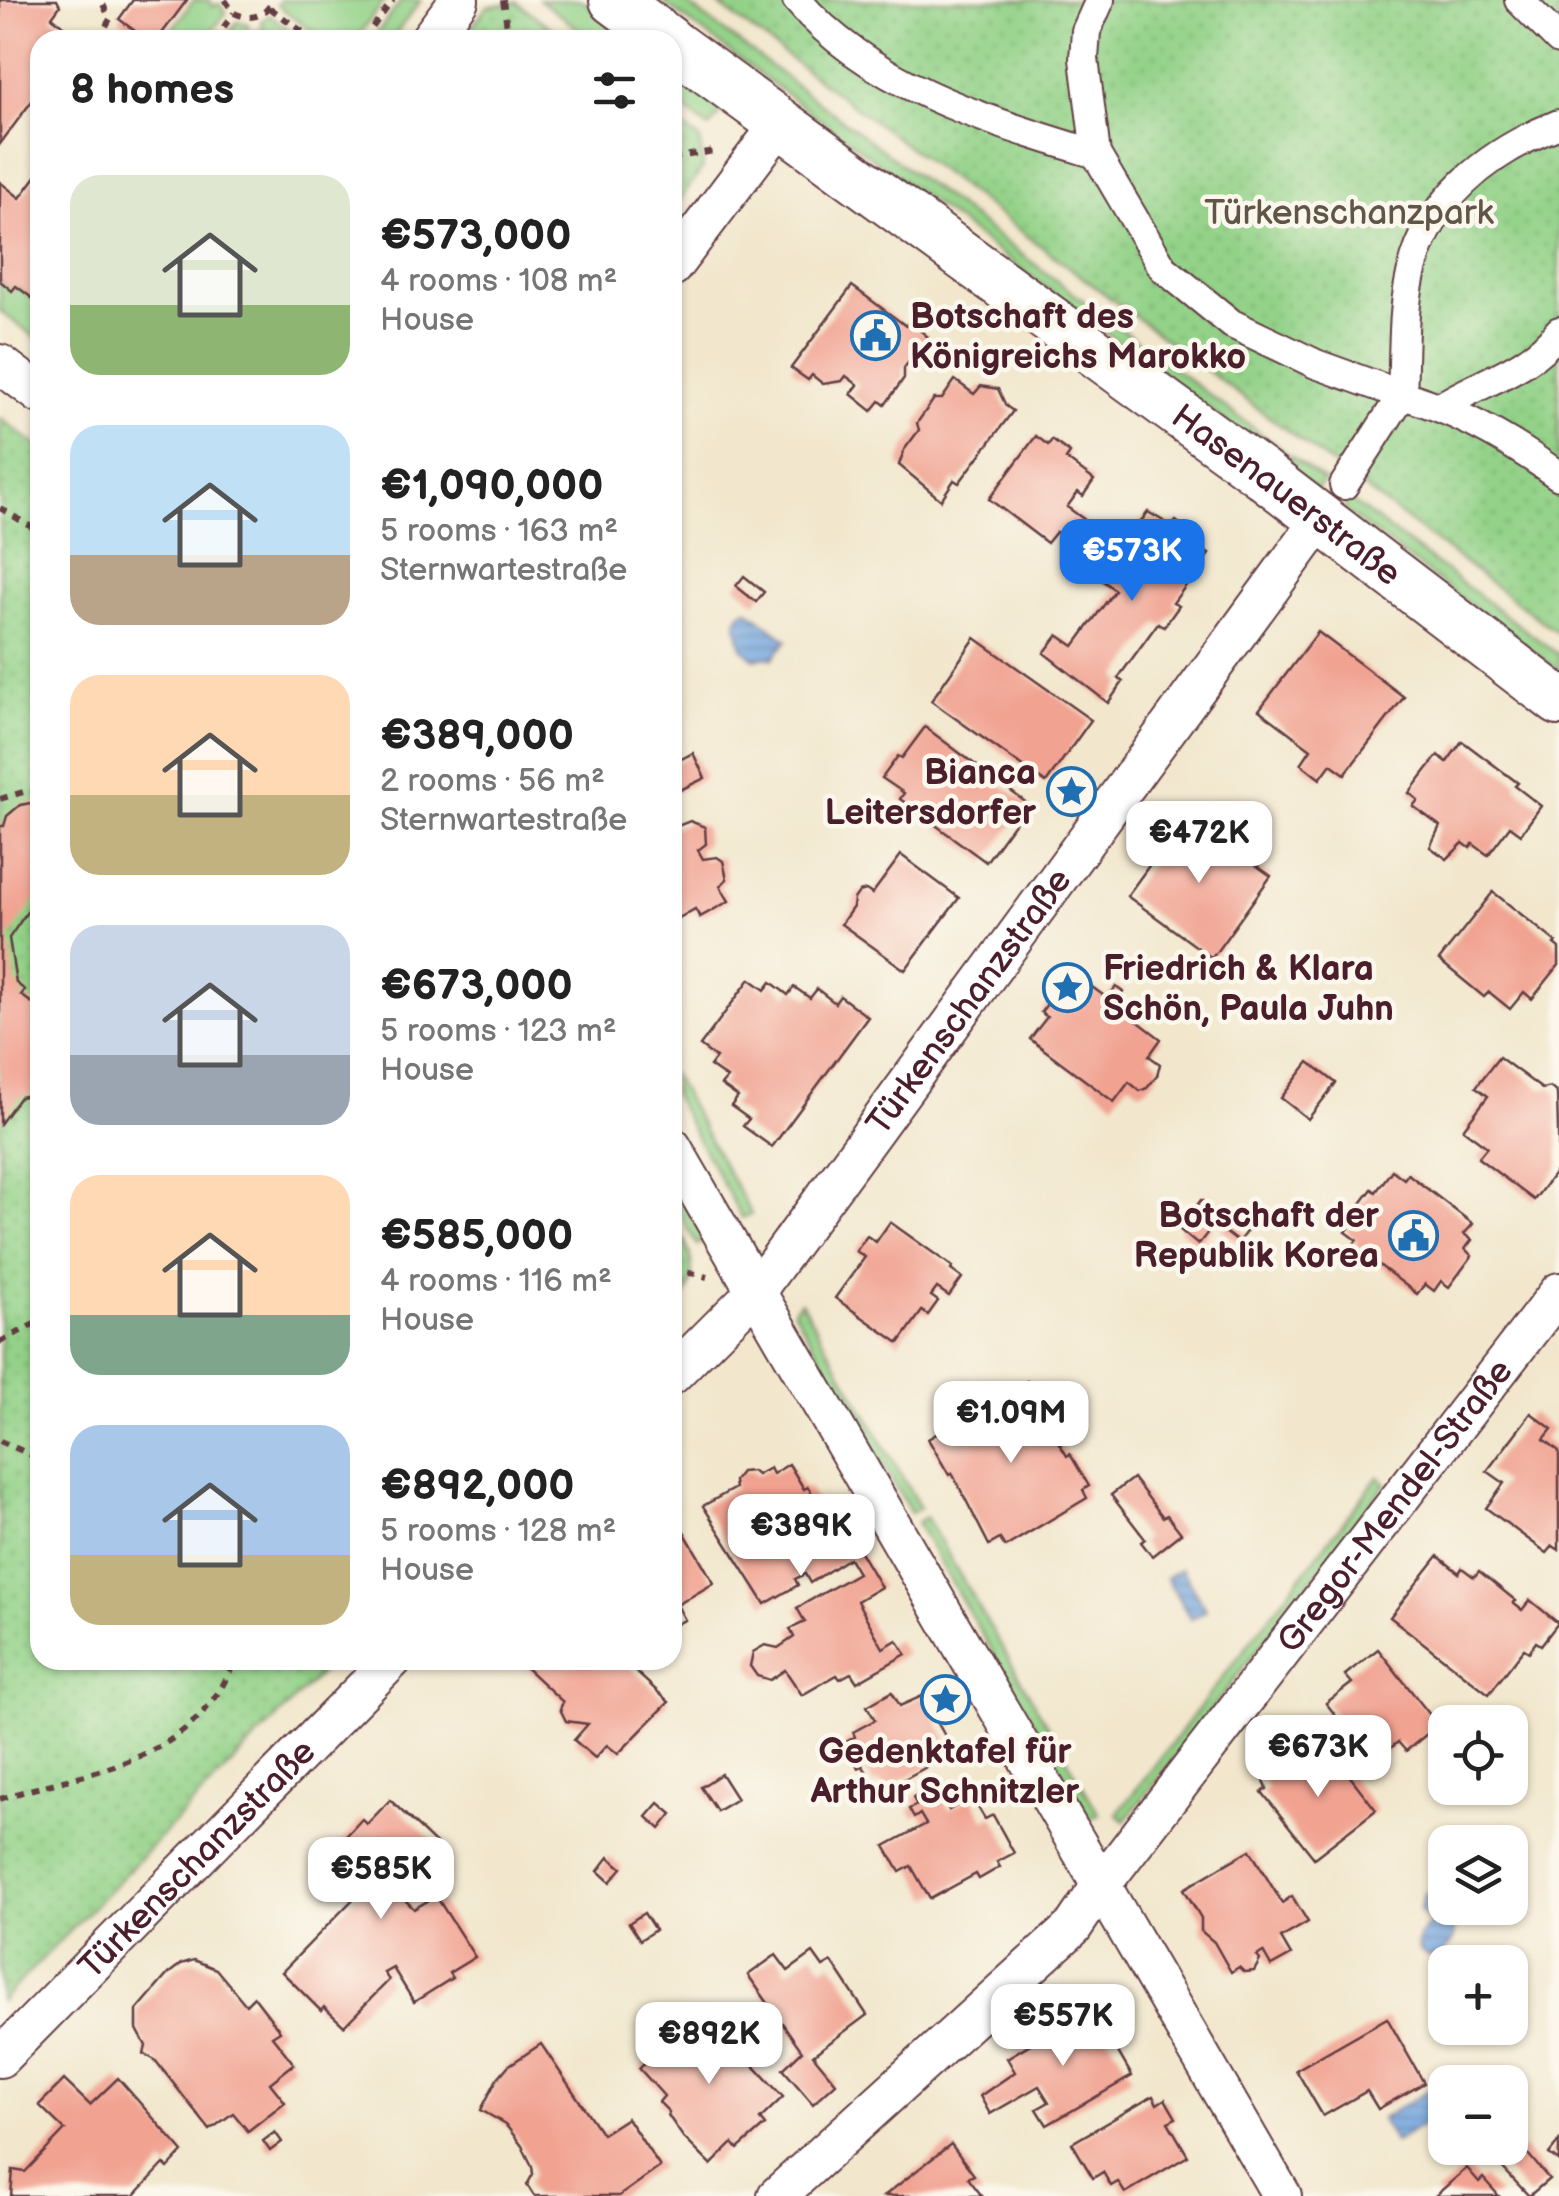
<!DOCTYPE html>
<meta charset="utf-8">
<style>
:root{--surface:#fff;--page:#f2f2f2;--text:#222;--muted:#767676;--accent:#1a73e8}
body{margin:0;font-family:"Balsamiq Sans",sans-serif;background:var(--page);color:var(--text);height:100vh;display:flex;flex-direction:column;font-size:38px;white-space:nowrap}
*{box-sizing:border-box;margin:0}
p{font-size:32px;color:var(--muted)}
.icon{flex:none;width:55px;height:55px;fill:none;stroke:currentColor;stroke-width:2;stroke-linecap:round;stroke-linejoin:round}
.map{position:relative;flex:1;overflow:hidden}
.drawer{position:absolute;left:30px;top:30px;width:652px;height:1640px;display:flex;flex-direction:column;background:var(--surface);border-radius:30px;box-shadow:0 2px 8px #0004}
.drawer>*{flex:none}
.fabs{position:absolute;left:1428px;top:1705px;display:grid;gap:20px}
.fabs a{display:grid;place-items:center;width:100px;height:100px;border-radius:20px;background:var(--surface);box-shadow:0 2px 8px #0004;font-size:50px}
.price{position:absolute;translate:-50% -85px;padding:0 22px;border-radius:20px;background:#fff;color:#222;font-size:32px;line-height:65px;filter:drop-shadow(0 2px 5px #0008)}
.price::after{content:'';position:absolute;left:50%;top:60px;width:30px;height:22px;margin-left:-15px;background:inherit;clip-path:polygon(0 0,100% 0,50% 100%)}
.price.on{background:var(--accent);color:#fff}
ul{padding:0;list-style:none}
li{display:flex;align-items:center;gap:30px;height:250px;padding:0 40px}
li span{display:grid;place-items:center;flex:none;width:280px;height:200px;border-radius:30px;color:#555}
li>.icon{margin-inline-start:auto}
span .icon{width:120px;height:120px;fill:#fffc;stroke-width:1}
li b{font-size:42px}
h2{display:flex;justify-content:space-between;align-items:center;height:120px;padding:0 40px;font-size:42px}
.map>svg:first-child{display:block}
.green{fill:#93d288;stroke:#6e785a;stroke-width:2.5}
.park{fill:url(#park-dots);stroke:#6e785a;stroke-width:2.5}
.water{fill:url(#water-rules);stroke:#5e6284;stroke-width:2.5}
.building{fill:#f1a291}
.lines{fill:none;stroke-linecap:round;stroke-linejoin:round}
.pedestrian-casing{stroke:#633d43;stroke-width:32}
.minor-casing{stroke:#633d43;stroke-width:42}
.tertiary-casing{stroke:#633d43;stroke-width:52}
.path{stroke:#633d43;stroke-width:6;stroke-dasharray:8 8;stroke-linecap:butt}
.pedestrian{stroke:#fff;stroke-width:28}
.minor{stroke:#fff;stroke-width:38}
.tertiary{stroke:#fff;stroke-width:48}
.labels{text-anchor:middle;stroke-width:9;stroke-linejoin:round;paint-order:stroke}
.park-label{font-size:35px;fill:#605547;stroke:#fbf7ec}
.poi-label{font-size:35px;font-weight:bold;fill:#4a1f2b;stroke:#fbf7ec;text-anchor:start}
.street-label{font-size:35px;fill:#4a1f2b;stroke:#fbf7ec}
</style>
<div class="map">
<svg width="1559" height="2196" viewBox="0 0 1559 2196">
<defs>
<pattern id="park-dots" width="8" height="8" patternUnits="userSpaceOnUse" patternTransform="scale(2.5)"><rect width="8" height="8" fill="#93d288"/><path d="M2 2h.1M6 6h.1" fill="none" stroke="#80b476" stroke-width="1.8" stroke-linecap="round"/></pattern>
<pattern id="water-rules" width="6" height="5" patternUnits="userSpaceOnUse" patternTransform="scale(2.5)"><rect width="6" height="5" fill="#72a5de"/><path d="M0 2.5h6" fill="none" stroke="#6086b4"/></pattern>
</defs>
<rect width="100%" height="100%" fill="#fbf7ec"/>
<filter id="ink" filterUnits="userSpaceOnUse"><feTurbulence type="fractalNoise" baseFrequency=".01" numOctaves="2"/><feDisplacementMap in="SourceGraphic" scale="20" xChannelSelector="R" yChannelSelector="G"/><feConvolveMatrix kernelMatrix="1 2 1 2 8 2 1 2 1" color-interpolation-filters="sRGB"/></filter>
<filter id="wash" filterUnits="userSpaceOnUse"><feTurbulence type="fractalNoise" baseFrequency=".0048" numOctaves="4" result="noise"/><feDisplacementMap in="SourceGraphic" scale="40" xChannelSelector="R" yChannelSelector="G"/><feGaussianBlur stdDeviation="2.25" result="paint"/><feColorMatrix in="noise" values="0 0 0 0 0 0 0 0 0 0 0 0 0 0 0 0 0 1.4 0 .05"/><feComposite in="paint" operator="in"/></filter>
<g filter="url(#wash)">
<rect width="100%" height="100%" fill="#f2e7cd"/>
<!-- green -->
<g class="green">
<path d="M194 0H210L212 6 220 4 226 13 205 40H178L169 33Z"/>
<path d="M280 0H385L355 40H324L277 5Z"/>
<path d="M402 0H421L391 40H372Z"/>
<path d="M540 0H582L636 40H593Z"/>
<path d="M660 0H682L1324 481 1317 490Z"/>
<path d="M270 15 304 40H224L238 21 248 24V33L264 30 261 21Z"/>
<path d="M672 68 725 107 709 128 673 100Z"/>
<path d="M0 281 12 290 16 286 40 304V341L0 311Z"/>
<path d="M1347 498 1559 655V671L1344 511Z"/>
<path d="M673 1075 751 1214 742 1218 673 1095Z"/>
<path d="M672 1183 705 1240 697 1245 673 1201Z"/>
<path d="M801 1302 920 1508 911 1513 793 1310Z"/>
<path d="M1378 1477 1386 1483 1125 1821 1117 1814Z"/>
<path d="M926 1517 1099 1814 1090 1819 917 1523Z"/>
</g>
<!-- park -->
<g class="park">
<path d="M712 0H1559V634Z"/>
<path d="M516 2 568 40H462L487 7Z"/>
<path d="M672 119 700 140 703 168 673 209Z"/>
<path d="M0 418 40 448V1660H333L0 2002Z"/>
<path d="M672 1218C692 1252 704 1279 673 1311Z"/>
</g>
<!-- water -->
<g class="water">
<path d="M748 610 787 640 772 659 768 656 755 659 742 648 736 622 742 612Z"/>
<path d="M1181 1569 1206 1610 1191 1619 1166 1578Z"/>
<path d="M1435 1891 1445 1896V1908H1456L1453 1940 1441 1956 1428 1957 1419 1950C1415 1937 1423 1932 1431 1923L1420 1911 1424 1895Z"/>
<path d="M1431 2089 1444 2112 1394 2142 1381 2119Z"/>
</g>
<g id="blocks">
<!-- building -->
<g class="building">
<path d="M0 0H57L60 6 52 17 82 40H40V90L0 144Z"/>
<path d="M133 0H187L157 40H147L119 19Z"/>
<path d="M40 171V304L16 286 12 291 0 281V182L20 198Z"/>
<path d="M852 286 906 326 909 321 928 337 904 368V378L885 405 880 401 872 411 851 394 858 385 846 376 842 381 823 384 812 375 808 380 791 368Z"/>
<path d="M955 380 974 394 981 386 998 389 1006 406 1013 411 959 483 954 480 941 500 899 465 904 450 919 430 917 423 934 399H942Z"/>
<path d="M1036 436 1048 445 1052 440 1070 453 1066 459 1094 480 1083 496 1078 492 1067 507 1085 520 1070 541 1056 532 1047 543 989 499Z"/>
<path d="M1148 512 1172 526 1176 521 1199 539 1195 544 1209 554 1173 603 1179 606 1164 627 1158 623 1118 678 1123 682 1108 703 1044 653 1058 635 1074 646 1115 590 1099 578Z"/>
<path d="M744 576 764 592 756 602 736 586Z"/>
<path d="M1318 632 1404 697 1345 774 1331 764 1320 779 1301 764 1311 749 1259 710Z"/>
<path d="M975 638 1091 720 1046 783 931 701Z"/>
<path d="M925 727 1028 804 986 862 900 799 904 793 882 778 898 756 902 758Z"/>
<path d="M1462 741 1518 783 1515 786 1541 806 1521 834 1510 826 1488 855 1473 844 1470 848 1463 843 1447 859 1430 847 1440 826 1413 806 1418 800 1409 793 1438 755 1447 762Z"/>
<path d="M693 753 705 778 676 792 672 785V764Z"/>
<path d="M36 802H40V893L9 938 16 983 25 990 21 995 40 1009V1093L20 1097 0 1124V826H4L7 816 20 805Z"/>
<path d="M1186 815 1271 876 1212 958 1127 896Z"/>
<path d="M690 821 705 827 706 844 698 850 703 859 717 857 723 861 727 879 720 886 729 901 700 917 695 909 672 922V828Z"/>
<path d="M901 855 959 898 905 970 841 924 853 907 854 899 859 892 866 890 872 894Z"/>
<path d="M1493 892 1556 942 1554 944 1559 948V965L1532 999 1524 992 1510 1009 1489 992 1484 997 1439 960Z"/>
<path d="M1077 976 1107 998 1116 987 1123 992 1115 1004 1161 1039 1149 1056 1160 1064 1157 1076 1147 1088 1140 1091 1129 1082 1114 1102 1030 1039 1047 1017 1041 1012 1056 992 1062 997Z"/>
<path d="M750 979 765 990 771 982 788 995 794 987 810 998 817 989 835 1003 840 996 868 1017 772 1147 743 1126 749 1119 731 1106 738 1097 721 1085 727 1078 710 1066 716 1058 700 1046Z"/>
<path d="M1499 1057 1542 1089 1550 1087 1557 1093 1559 1167 1534 1200 1478 1158 1487 1147 1463 1129 1488 1096 1476 1087Z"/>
<path d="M1309 1062 1336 1083 1308 1119 1281 1098Z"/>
<path d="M1392 1170 1404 1179 1408 1174 1473 1224 1464 1234 1472 1240 1465 1249 1472 1256 1449 1287 1441 1281 1434 1291 1425 1284 1417 1294 1353 1245 1357 1240 1346 1232 1363 1209 1359 1206 1372 1189 1376 1192Z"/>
<path d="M1201 1200 1221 1215 1198 1245 1179 1229Z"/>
<path d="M1228 1219 1246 1232 1238 1242 1221 1229Z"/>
<path d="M890 1222 953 1267 951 1270 962 1278 949 1296 937 1288 931 1296 938 1301 928 1315 922 1311 899 1343 835 1298 865 1257 856 1251 867 1236 876 1242Z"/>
<path d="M1027 1381 1057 1431 1053 1433 1067 1456 1070 1454 1089 1486 1083 1490 1087 1498 1005 1547 1000 1539 989 1545 952 1473 949 1475 928 1439Z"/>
<path d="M1531 1413 1552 1429 1544 1439 1559 1451V1550L1553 1546 1547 1553 1486 1508 1504 1483 1487 1471Z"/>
<path d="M789 1464 804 1489 808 1487 831 1527 827 1529 838 1547 852 1538 881 1587 857 1601 883 1648 897 1640 906 1654 857 1682 851 1673 840 1679 837 1675 802 1695 785 1670 770 1680 757 1676 750 1666 753 1652 765 1645 778 1648 794 1637 790 1629 805 1622 797 1608 858 1573 849 1558 810 1583 805 1574 795 1579 798 1585 765 1604 703 1506 735 1488 734 1481 741 1472 752 1471 757 1475 770 1468 773 1474Z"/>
<path d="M1133 1478 1163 1517 1167 1515 1181 1533 1152 1556 1141 1542 1145 1539 1111 1495Z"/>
<path d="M680 1525 714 1583 677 1605 685 1620 672 1626V1528Z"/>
<path d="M1438 1556 1459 1573 1462 1568 1474 1577 1479 1571 1516 1601 1513 1603 1522 1610 1530 1600 1558 1623 1541 1645 1536 1642 1529 1652 1524 1649 1489 1694 1390 1617Z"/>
<path d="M1378 1649 1438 1725 1406 1751 1398 1742 1372 1763 1326 1703 1352 1683 1345 1675Z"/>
<path d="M522 1660H623L669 1702 618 1754 607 1745 595 1758 574 1740 588 1724 566 1721 560 1709 563 1702 520 1662Z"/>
<path d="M940 1688 952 1711 936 1720 954 1752 884 1790 880 1782 874 1785 863 1766 858 1768 844 1743 855 1737 853 1732 875 1720 867 1706 892 1692 900 1706Z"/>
<path d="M1325 1744 1376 1810 1314 1858 1262 1792 1267 1789 1264 1780 1270 1770 1282 1767 1290 1771Z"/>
<path d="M721 1774 737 1799 717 1811 701 1787Z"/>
<path d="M936 1786 949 1810 972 1797 985 1819 993 1815 1014 1853 997 1862 1000 1867 979 1879 976 1874 930 1899 911 1866 900 1872 885 1846 926 1824 920 1814 914 1818 909 1809 917 1805 913 1798Z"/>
<path d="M390 1800 449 1856 406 1901 414 1909 436 1896 475 1957 449 1973 452 1978 414 2002 393 1968 384 1973 389 1980 344 2026 324 2007 321 2011 282 1972 361 1891 326 1858 362 1819 367 1824Z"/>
<path d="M659 1803 672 1814 660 1829 647 1817Z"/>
<path d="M1250 1850 1282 1903 1292 1896 1308 1922 1281 1938 1291 1955 1271 1966 1263 1952 1257 1956 1260 1960 1254 1971 1244 1972 1239 1967 1231 1972 1214 1942 1201 1931V1918L1184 1889Z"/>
<path d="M609 1857 622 1868 610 1882 598 1871Z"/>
<path d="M644 1913 655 1930 640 1940 629 1923Z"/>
<path d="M813 1953 823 1967 832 1962 867 2015 813 2055 836 2083 813 2104 783 2069 802 2051 748 1975 776 1955 788 1971Z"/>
<path d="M194 1960 216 1969 246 2005 254 1997 280 2031 272 2036 294 2064 270 2083 285 2102 248 2131 233 2113 210 2130 155 2060 144 2054 146 2046 137 2029V2010L168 1974 181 1964Z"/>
<path d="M1093 2009 1132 2076 1047 2125 1037 2109 1049 2102 1039 2086 990 2114 980 2096 1015 2072 1007 2058 1042 2037 1044 2040Z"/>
<path d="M702 2010 783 2097 760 2119 765 2125 738 2149 733 2143 711 2165 683 2137 668 2115 669 2112 659 2102 664 2096 639 2068 659 2049 655 2045 679 2022 684 2027Z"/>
<path d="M1387 2018 1424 2083 1378 2109 1367 2091 1323 2116 1296 2070Z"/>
<path d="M541 2044 602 2134 627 2118 660 2167 619 2196H534L527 2185 533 2174 532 2166 522 2146 505 2124 481 2110 497 2079 508 2066Z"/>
<path d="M118 2078 183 2152 168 2168 164 2164 134 2196H11L13 2170 25 2172 65 2130 39 2105 64 2080 90 2105Z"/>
<path d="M1153 2096 1157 2104 1165 2099 1176 2118 1168 2122 1188 2156 1125 2193 1118 2182 1111 2186 1103 2172 1093 2178 1072 2143Z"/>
<path d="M275 2132 282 2142 270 2151 263 2141Z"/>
<path d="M1559 2141V2161L1549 2154Z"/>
<path d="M951 2144 974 2175 968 2178 982 2196H884Z"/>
<path d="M1523 2148 1549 2179 1529 2196 1501 2166Z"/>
<path d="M1467 2168 1479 2182 1483 2178 1499 2196H1435Z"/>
</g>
</g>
</g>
<g filter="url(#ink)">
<use href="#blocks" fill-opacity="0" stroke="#633d43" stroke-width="2.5"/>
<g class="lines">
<defs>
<g id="pedestrian">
<path d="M797 0C870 87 992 122 1096 154"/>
<path d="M1100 0 1086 31 1084 59 1096 154 1163 268 1232 324 1316 364 1402 395 1344 485"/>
<path d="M1519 0 1559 40"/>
<path d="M1559 124C1488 152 1426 200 1410 279 1402 316 1404 356 1402 395 1460 411 1511 441 1559 476"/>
<path d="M1442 406C1482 381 1530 370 1559 331"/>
</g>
<g id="minor">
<path d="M429 40 459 0"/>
<path d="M672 267 780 124"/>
<path d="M0 364 40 394"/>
<path d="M672 1147 1282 2196"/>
<path id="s1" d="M672 1375 756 1291 1321 519"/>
<path id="s2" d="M0 2058 392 1660"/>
<path id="s3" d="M777 2196 1073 1927 1102 1884 1559 1292"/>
</g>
<g id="tertiary">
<path d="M614 0 668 40"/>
<path id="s4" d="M672 44 1262 474 1559 701"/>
</g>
</defs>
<!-- pedestrian casing -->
<use href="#pedestrian" class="pedestrian-casing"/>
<!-- minor casing -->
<use href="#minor" class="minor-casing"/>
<!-- tertiary casing -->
<use href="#tertiary" class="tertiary-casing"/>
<!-- path -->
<g class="path">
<path d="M225 0 234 13C251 21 265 17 273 0"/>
<path d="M503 0 509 40"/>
<path d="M270 8 314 40"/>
<path d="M98 40 110 19 101 0"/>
<path d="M214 40 234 13"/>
<path d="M363 40 393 0"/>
<path d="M672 158 714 151"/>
<path d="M0 508 40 532"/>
<path d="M0 799 30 790 40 792"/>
<path d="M672 1274 691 1273 707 1277"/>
<path d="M0 1342 40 1321"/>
<path d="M0 1441 40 1459"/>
<path d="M0 1799C93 1768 192 1766 235 1660"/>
</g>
<!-- pedestrian -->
<use href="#pedestrian" class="pedestrian"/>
<!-- minor -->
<use href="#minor" class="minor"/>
<!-- tertiary -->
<use href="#tertiary" class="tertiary"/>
</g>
</g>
<!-- icons -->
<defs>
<symbol id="civic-ring" viewBox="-11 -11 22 22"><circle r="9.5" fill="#fbf7ec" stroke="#1f6fb2" stroke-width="1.5"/><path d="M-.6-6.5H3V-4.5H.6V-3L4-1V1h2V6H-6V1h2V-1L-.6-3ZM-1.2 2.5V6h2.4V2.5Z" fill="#1f6fb2"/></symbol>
<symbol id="sight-ring" viewBox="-11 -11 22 22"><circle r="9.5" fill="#fbf7ec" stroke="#1f6fb2" stroke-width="1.5"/><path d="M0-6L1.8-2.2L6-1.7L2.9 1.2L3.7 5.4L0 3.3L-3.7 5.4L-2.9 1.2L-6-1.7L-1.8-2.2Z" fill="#1f6fb2"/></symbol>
</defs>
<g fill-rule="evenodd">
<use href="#civic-ring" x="848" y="308" width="55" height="55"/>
<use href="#sight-ring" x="1044" y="764" width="55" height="55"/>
<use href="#sight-ring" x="1040" y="960" width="55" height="55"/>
<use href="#civic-ring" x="1386" y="1208" width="55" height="55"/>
<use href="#sight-ring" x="918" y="1672" width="55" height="55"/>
</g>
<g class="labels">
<!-- park labels -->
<g class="park-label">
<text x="1349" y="224">Türkenschanzpark</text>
</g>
<!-- poi labels -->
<g class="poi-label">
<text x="910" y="328">Botschaft des<tspan x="910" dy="40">Königreichs Marokko</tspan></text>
<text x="1036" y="784" text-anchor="end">Bianca<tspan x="1036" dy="40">Leitersdorfer</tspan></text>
<text x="1103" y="980">Friedrich &amp; Klara<tspan x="1103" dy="40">Schön, Paula Juhn</tspan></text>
<text x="1379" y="1227" text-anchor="end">Botschaft der<tspan x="1379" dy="40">Republik Korea</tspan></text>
<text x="945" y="1763" text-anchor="middle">Gedenktafel für<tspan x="945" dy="40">Arthur Schnitzler</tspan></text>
</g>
<!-- street labels -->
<g class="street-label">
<text dy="12" stroke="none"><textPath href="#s4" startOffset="762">Hasenauerstraße</textPath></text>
<text dy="12" stroke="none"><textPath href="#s1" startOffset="478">Türkenschanzstraße</textPath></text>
<text dy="12" stroke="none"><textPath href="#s3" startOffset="930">Gregor-Mendel-Straße</textPath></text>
<text dy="12" stroke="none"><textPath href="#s2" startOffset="280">Türkenschanzstraße</textPath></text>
</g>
</g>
</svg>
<div class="fabs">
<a><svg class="icon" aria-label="locate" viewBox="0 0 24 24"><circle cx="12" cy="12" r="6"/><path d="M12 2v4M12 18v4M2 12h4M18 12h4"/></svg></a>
<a><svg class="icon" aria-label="layers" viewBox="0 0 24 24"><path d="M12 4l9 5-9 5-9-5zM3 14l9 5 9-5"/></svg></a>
<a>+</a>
<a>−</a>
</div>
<b class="price on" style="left:1132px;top:604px">€573K</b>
<b class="price" style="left:1199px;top:886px">€472K</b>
<b class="price" style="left:1011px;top:1466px">€1.09M</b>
<b class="price" style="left:801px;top:1579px">€389K</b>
<b class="price" style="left:1318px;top:1800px">€673K</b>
<b class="price" style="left:381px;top:1922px">€585K</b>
<b class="price" style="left:1063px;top:2069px">€557K</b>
<b class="price" style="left:709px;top:2087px">€892K</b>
<section class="drawer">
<h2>8 homes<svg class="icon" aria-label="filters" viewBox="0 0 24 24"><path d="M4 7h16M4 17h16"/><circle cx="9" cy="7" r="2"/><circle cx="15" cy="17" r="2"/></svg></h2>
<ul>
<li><span style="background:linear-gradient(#dfe7d0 65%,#8fb573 0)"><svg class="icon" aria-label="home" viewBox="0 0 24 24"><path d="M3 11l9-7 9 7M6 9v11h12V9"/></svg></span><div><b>€573,000</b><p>4 rooms · 108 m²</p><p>House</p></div></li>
<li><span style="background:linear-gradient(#bfe0f5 65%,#b9a48a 0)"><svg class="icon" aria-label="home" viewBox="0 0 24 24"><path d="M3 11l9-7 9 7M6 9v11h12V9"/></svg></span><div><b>€1,090,000</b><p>5 rooms · 163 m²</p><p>Sternwartestraße</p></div></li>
<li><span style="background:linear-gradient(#ffd9b3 60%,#c2b280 0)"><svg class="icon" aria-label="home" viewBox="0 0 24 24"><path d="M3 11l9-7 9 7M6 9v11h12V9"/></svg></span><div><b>€389,000</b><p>2 rooms · 56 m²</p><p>Sternwartestraße</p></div></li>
<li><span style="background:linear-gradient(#c9d6e8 65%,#9aa5b1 0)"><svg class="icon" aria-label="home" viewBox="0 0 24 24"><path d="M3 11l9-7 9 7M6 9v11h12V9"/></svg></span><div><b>€673,000</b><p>5 rooms · 123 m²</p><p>House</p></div></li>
<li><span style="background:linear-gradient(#ffd9b3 70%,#7fa58c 0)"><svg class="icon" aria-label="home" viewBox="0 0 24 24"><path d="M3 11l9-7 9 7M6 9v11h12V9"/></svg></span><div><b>€585,000</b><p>4 rooms · 116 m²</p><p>House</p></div></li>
<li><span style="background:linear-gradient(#a9c7e8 65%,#c2b280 0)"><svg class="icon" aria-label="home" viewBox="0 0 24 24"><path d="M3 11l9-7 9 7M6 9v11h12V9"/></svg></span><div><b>€892,000</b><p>5 rooms · 128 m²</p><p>House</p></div></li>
</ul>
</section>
</div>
